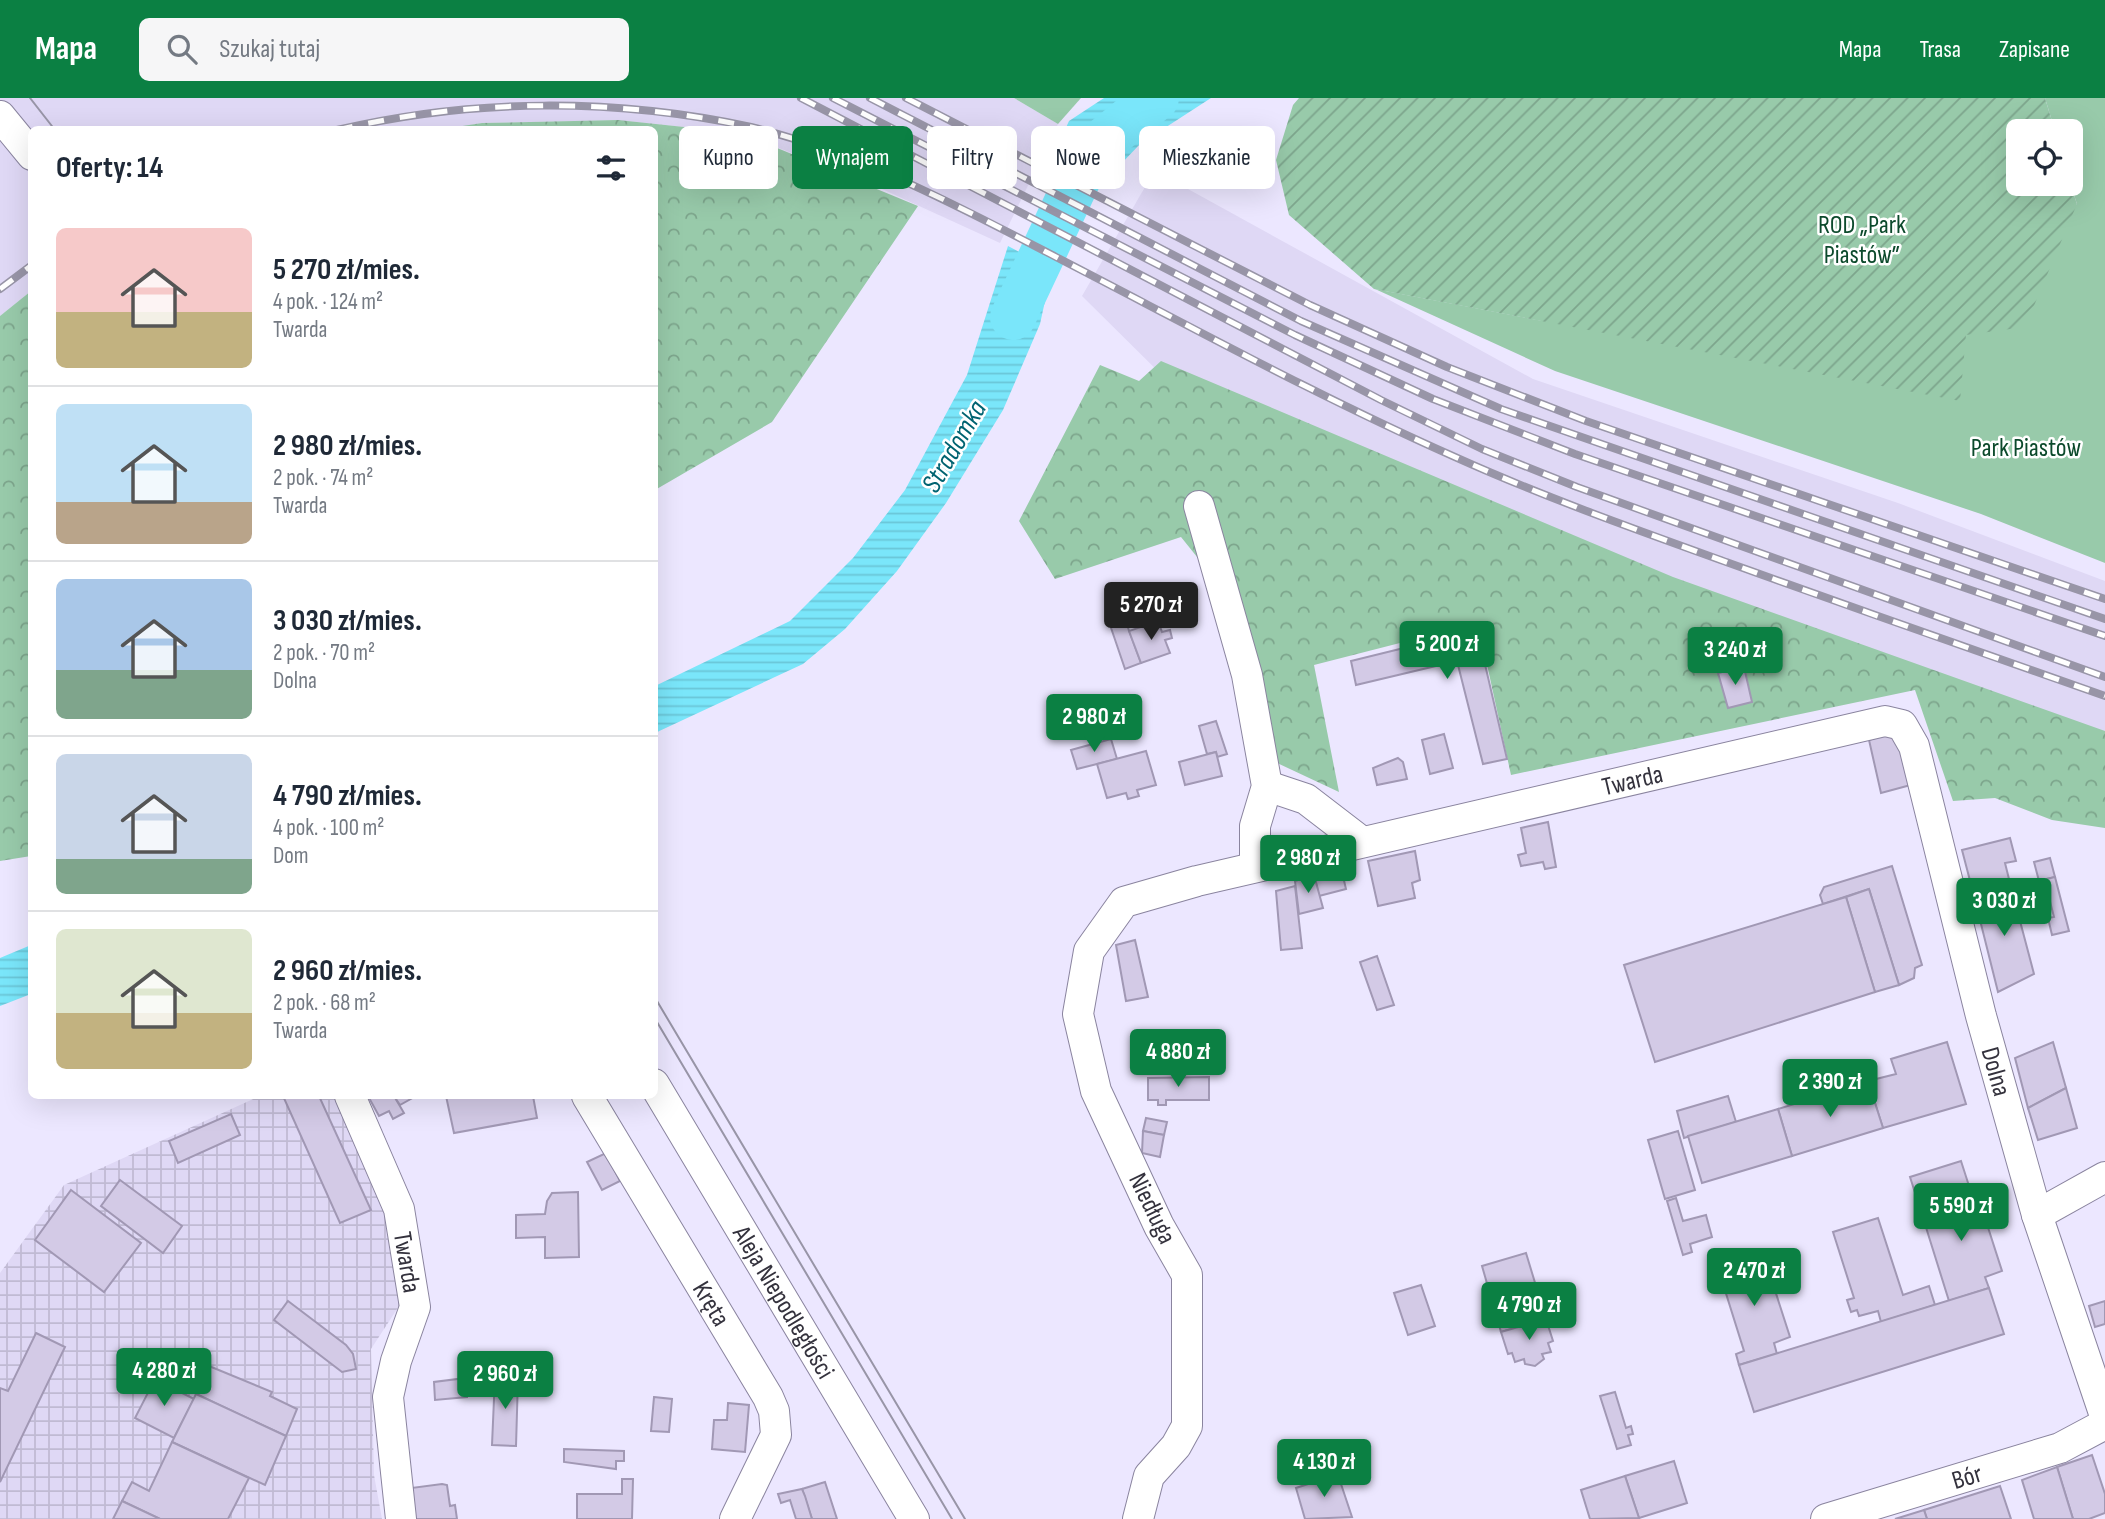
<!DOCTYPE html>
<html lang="pl">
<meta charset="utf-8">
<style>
:root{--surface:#fff;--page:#f6f6f7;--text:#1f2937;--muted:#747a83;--line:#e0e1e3;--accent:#0b8043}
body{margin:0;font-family:"Sofia Sans Condensed",sans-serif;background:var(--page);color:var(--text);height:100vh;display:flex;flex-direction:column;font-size:26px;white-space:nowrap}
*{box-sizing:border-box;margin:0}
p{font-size:23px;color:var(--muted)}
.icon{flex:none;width:38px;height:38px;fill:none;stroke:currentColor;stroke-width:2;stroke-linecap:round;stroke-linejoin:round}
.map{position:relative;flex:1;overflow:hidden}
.panel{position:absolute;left:28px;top:28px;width:630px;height:973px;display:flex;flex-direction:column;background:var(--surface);border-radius:10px;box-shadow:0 7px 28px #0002}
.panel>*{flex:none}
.hud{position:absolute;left:679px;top:28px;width:665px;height:63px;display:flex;gap:14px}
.fabs{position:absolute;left:2006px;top:21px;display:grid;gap:14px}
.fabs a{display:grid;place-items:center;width:77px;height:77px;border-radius:10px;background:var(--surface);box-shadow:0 7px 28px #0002;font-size:35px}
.price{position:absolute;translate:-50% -60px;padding:0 16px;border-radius:7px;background:var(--accent);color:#fff;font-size:23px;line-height:46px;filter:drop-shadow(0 2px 4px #0008)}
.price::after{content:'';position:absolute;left:50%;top:42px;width:21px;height:16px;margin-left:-10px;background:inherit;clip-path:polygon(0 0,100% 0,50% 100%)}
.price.active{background:#222;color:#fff}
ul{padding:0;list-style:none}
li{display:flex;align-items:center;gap:21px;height:175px;padding:0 28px}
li+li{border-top:2px solid var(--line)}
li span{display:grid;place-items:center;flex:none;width:196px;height:140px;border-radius:10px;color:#555}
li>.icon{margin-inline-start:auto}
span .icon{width:84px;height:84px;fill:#fffc;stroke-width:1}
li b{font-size:30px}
h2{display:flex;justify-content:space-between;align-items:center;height:84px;padding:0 28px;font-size:30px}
.pill{padding:0 24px;border-radius:10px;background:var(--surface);box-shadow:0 7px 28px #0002;font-size:24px;line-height:63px}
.pill.active{background:var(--accent);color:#fff}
header{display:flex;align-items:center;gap:42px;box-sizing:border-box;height:98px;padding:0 35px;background:var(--accent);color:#fff}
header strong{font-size:33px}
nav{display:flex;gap:38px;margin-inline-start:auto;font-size:24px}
.search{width:490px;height:63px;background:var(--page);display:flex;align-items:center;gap:18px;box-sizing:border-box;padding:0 24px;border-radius:10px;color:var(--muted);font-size:26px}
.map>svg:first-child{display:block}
.built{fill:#dfd8f5}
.industrial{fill:url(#industrial-grid)}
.forest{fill:url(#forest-crowns)}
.park{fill:#98caaa}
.garden{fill:url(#garden-furrows)}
.water{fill:url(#water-rules)}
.pier{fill:#ece7ff}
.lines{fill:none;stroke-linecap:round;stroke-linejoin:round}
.river{stroke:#7ae6fa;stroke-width:46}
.building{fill:#d3cae6;stroke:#a198b4;stroke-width:2}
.minor-casing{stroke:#8a849f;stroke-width:32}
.minor{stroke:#fff;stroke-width:30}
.tram{stroke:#9895a7;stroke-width:2}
.rail-casing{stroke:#9895a7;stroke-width:8}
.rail{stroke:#fff;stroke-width:5;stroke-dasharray:16;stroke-linecap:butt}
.labels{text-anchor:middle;stroke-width:5;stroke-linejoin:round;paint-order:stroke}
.park-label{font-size:26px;fill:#0c4a2c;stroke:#fff}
.street-label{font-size:26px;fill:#34323d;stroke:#fff}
.water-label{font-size:28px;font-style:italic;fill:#006371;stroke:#fff}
</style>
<header>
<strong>Mapa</strong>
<div class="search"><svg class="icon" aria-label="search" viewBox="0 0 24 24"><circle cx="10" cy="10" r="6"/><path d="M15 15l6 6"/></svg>Szukaj tutaj</div>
<nav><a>Mapa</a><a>Trasa</a><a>Zapisane</a></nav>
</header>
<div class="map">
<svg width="2105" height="1421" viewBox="0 0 2105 1421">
<defs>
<pattern id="industrial-grid" width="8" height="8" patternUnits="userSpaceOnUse" patternTransform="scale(1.75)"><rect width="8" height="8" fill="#dfd8f5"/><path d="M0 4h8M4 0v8" fill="none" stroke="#c0bad3"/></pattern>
<pattern id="forest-crowns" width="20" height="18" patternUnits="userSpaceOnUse" patternTransform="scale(1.75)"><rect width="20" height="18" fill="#98caaa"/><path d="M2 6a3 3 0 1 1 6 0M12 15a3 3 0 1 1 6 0" fill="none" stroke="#7da58c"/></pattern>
<pattern id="garden-furrows" width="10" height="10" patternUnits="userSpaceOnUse" patternTransform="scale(1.75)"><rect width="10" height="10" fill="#98caaa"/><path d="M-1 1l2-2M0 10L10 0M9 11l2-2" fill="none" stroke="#7da58c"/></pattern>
<pattern id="water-rules" width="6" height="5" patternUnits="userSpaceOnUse" patternTransform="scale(1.75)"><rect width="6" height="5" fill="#7ae6fa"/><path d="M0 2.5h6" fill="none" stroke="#6ac6d7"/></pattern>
</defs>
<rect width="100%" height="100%" fill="#ece7ff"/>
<!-- built -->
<g class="built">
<path d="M0 0H1014L1058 26 1000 145 882 91 741 35 618 22 482 25 443 32H32L31 193 0 218Z"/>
<path d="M1165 82 1188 91 1533 281 1898 405 2105 483V647L1181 296 1082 198 1145 89Z"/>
</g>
<!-- industrial -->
<path class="industrial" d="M260 998H341L388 1111 401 1205 371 1251 374 1377 382 1421H0V1175L64 1087Z"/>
<!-- forest -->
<g class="forest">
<path d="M618 22 741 35 918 108 772 324 655 392 654 32 443 31 482 25Z"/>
<path d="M31 193V758L0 763V218Z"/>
<path d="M1161 263 1673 479 2105 633V730L2052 722 1995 700 1953 703 1915 592 1511 677 1478 525 1314 567 1339 694 1275 664 1246 520 1181 439 1055 481 1019 423 1100 267 1139 283Z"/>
</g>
<!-- park -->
<g class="park">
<path d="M1014 0H1081L1058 26Z"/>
<path d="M2045 0H2105V465L1981 416 1555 273 1375 191 1543 223 1966 237 2077 106 2070 85V33H2055Z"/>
</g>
<!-- garden -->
<path class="garden" d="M1299 0H2045L2055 33H2018V86L2070 85 2077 106 2025 229 1966 237 1960 303 1374 191 1289 117 1276 62 1293 7Z"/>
<!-- water -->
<g class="water">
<path d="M1104 0H1211L1140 46 1102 86 1052 60 1069 23Z"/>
<path d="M1008 148 1052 171 1040 226 1003 312 946 405 897 473 845 531 803 566 655 635V588L790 523 853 460 905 392 967 277Z"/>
<path d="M31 847V896L0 908V860Z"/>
</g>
<!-- pier -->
<path class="pier" d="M1048 59H1049L1106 87 1100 89 1050 63Z"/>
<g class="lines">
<!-- river -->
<path class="river" d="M1013 219 1091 53 1156 0"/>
</g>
<!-- building -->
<g class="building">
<path d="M1124 519 1141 565 1125 571 1109 524Z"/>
<path d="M1158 523 1162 534 1170 532 1172 540 1165 542 1170 555 1141 565 1129 533Z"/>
<path d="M1477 532 1507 661 1483 666 1457 563 1356 587 1351 563Z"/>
<path d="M1744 569 1752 604 1728 610 1718 575Z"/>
<path d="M1216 623 1227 656 1217 659 1216 654 1207 656 1199 628Z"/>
<path d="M1900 632 1918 685 1881 695 1869 642Z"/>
<path d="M1444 636 1453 670 1430 676 1422 642Z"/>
<path d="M1111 641 1117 661 1077 671 1071 652Z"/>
<path d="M1146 653 1156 687 1137 692 1139 698 1128 701 1126 695 1107 700 1097 666Z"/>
<path d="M1216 654 1222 678 1185 687 1179 664Z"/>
<path d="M1398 660 1403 664 1407 681 1377 687 1373 670Z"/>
<path d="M1548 724 1556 769 1545 771 1543 764 1521 768 1518 757 1526 755 1521 730Z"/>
<path d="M2010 740 2016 763 2005 765 2011 789 1974 798 1962 752Z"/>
<path d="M1415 753 1420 782 1412 785 1415 800 1378 808 1368 763Z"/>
<path d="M2050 760 2055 779 2039 783 2034 764Z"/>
<path d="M1892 768 1922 867 1915 870 1914 880 1899 887 1869 791 1823 806 1820 797 1824 789Z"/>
<path d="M1341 770 1346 791 1319 798 1314 777Z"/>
<path d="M1314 777 1323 810 1299 816 1295 783Z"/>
<path d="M2055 779 2069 833 2052 837 2048 820 2054 819 2047 792 2014 798 2011 789Z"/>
<path d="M1295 788 1302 850 1281 852 1276 793Z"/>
<path d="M2011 789 2034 876 1998 894 1974 798Z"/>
<path d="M1869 791 1899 887 1875 894 1846 799Z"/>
<path d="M1846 799 1875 894 1655 964 1624 867Z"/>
<path d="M1135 842 1148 899 1126 903 1116 847Z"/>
<path d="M1377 858 1394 907 1377 912 1360 864Z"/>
<path d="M1947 944 1966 1006 1883 1030 1868 983 1896 976 1891 961Z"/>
<path d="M2053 944 2066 990 2028 1010 2015 960Z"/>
<path d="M1209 979V1002H1166V1007H1158V1002H1148V980Z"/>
<path d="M1868 983 1883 1030 1792 1058 1778 1011Z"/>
<path d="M2066 990 2077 1030 2038 1042 2028 1010Z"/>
<path d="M283 998H319L371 1112 340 1125Z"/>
<path d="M368 998H394L404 1015 393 1021 389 1013 379 1018Z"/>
<path d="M394 998H416L400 1007Z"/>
<path d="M446 998H533L537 1020 454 1035Z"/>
<path d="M1728 998 1736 1024 1684 1040 1677 1013Z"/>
<path d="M1778 1011 1792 1058 1702 1085 1688 1038Z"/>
<path d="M231 1016 240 1037 178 1065 169 1043Z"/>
<path d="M1146 1020 1167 1024 1164 1037 1143 1033Z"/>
<path d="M1143 1033 1164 1037 1160 1059 1142 1055Z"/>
<path d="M1678 1033 1695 1092 1665 1101 1648 1042Z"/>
<path d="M606 1055 620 1083 602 1092 587 1064Z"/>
<path d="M1961 1063 1970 1091 1919 1107 1910 1079Z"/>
<path d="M120 1082 182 1128 163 1155 101 1108Z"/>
<path d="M1975 1089 2002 1173 1985 1179 1989 1190 1949 1203 1919 1107Z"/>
<path d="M71 1092 141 1145 104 1194 35 1142Z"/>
<path d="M578 1094 579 1159 545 1160V1139L516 1140V1117L545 1116 547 1103 552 1095Z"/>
<path d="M1676 1100 1683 1123 1706 1117 1712 1139 1690 1146 1692 1154 1683 1157 1667 1103Z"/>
<path d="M1878 1120 1903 1197 1929 1188 1935 1207 1881 1224 1878 1213 1859 1218 1857 1212 1851 1214 1847 1202 1854 1200 1833 1134Z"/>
<path d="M1526 1155 1546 1221 1501 1234 1482 1168Z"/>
<path d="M1763 1155 1790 1239 1774 1245 1777 1256 1739 1267 1736 1256 1744 1253 1718 1170Z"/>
<path d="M1421 1187 1435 1228 1408 1237 1394 1195Z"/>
<path d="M1989 1190 2004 1236 1754 1314 1739 1267Z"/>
<path d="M288 1203 346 1247 353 1256 356 1271 342 1274 274 1222Z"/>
<path d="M2105 1203V1226L2095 1229 2089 1208Z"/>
<path d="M1546 1221 1553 1243 1548 1245 1551 1254 1542 1256 1544 1261 1535 1268 1525 1266 1524 1261 1515 1264 1512 1255 1508 1256 1501 1234Z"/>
<path d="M36 1235 65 1249 0 1384V1290L8 1293Z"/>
<path d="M209 1268 272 1294 270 1298 297 1311 286 1338 196 1296Z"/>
<path d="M495 1278 518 1280 516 1348 492 1347Z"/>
<path d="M466 1280 467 1299 435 1302 434 1284Z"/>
<path d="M155 1281 194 1301 174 1340 135 1320Z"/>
<path d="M1615 1294 1626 1330 1631 1328 1633 1336 1628 1337 1631 1347 1617 1351 1600 1298Z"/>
<path d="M196 1296 286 1338 265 1387 172 1344Z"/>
<path d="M654 1299 672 1301 669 1334 651 1333Z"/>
<path d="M728 1305 749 1307 745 1354 712 1351 714 1322H727Z"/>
<path d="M172 1344 249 1380 228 1421H160L122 1403 132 1384 149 1393Z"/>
<path d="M564 1351 624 1353V1363H616V1371L564 1364Z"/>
<path d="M2092 1357 2105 1396V1415L2089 1421H2073L2057 1369Z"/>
<path d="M1674 1363 1687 1405 1639 1420 1625 1378Z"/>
<path d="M2057 1369 2073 1421H2034L2022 1382Z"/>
<path d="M1338 1377 1352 1419 1305 1421 1296 1390 1308 1386 1306 1380 1313 1379 1315 1384Z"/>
<path d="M1625 1378 1639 1420 1590 1421 1581 1392Z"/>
<path d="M622 1381H633L632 1421H577V1396H622Z"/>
<path d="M825 1384 837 1421H812L802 1391Z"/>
<path d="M442 1386 447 1387 450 1408 455 1407 457 1421H414L411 1390Z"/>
<path d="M2000 1388 2011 1421H1927L1924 1412Z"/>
<path d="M802 1391 805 1398 812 1421H796L790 1402 781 1405 778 1396Z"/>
<path d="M122 1403 160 1421H113Z"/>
<path d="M1924 1412 1927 1421H1895Z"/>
</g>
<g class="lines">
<defs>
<g id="minor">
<path d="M0 18 32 57"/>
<path d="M1199 408 1247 577 1267 688 1255 728V769"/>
<path d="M1267 688 1306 701 1362 744"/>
<path id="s1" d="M654 986 914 1421"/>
<path id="s2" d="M350 998 399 1111 415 1209 396 1263 388 1299 401 1421"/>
<path id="s3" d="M587 998 768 1299 774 1313 776 1337 735 1421"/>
<path d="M2037 1117 2105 1079"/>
<path id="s4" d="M1138 1421 1149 1378 1176 1348 1187 1328V1177L1159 1128 1096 993 1078 916 1089 853 1124 804 1197 783 1885 623 1902 627 1914 648 1981 918 2037 1117 2105 1318"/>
<path id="s5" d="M1826 1421 2060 1350 2105 1326"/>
</g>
</defs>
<!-- minor casing -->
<use href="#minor" class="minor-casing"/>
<!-- minor -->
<use href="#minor" class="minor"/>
<!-- tram -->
<g class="tram">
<path d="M30 0 55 32"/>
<path d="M654 898 965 1421"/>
<path d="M654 919 952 1421"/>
</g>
<defs>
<g id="rail">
<path d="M801 0 1381 302 1482 351 1577 389 2105 579"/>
<path d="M833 0 1295 237 1433 301 1575 356 2105 538"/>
<path d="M870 0 1301 223 1501 311 2105 521"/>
<path d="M906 0 1310 207 1447 269 1586 323 2105 501"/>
<path d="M337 32C472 0 616 0 751 29 859 55 958 108 1056 159 1188 227 1319 299 1455 359 1544 399 1637 432 1729 465 1854 510 1980 554 2105 598"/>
<path d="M0 191 32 167"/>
</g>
</defs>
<!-- rail casing -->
<use href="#rail" class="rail-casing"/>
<!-- rail -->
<use href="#rail" class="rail"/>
</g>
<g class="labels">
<!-- park labels -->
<g class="park-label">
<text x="1862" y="135">ROD „Park<tspan x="1862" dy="30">Piastów”</tspan></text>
<text x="2026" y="358">Park Piastów</text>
</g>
<!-- street labels -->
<g class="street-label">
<text dy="9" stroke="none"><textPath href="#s4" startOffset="1190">Twarda</textPath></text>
<text dy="9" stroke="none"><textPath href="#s4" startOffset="1827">Dolna</textPath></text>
<text transform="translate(1153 1110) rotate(64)" y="9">Niedługa</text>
<text dy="9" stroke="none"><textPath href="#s2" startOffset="177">Twarda</textPath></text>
<text dy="9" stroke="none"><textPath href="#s1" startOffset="254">Aleja Niepodległości</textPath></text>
<text dy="9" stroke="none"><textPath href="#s3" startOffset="242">Kręta</textPath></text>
<text dy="9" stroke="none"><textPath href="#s5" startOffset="147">Bór</textPath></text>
</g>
<!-- water labels -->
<g class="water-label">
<text transform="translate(953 348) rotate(-60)" y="10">Stradomka</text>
</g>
</g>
</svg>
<div class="fabs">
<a><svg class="icon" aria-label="locate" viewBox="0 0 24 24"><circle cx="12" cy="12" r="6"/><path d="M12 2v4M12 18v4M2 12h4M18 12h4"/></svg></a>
</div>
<b class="price active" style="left:1151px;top:544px">5 270 zł</b>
<b class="price" style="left:1447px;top:583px">5 200 zł</b>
<b class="price" style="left:1735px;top:589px">3 240 zł</b>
<b class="price" style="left:1094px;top:656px">2 980 zł</b>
<b class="price" style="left:1308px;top:797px">2 980 zł</b>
<b class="price" style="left:2004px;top:840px">3 030 zł</b>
<b class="price" style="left:1178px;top:991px">4 880 zł</b>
<b class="price" style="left:1830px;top:1021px">2 390 zł</b>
<b class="price" style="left:1961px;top:1145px">5 590 zł</b>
<b class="price" style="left:1754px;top:1210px">2 470 zł</b>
<b class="price" style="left:1529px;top:1244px">4 790 zł</b>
<b class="price" style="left:164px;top:1310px">4 280 zł</b>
<b class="price" style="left:505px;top:1313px">2 960 zł</b>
<b class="price" style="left:1324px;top:1401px">4 130 zł</b>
<div class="hud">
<a class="pill">Kupno</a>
<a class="pill active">Wynajem</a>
<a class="pill">Filtry</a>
<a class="pill">Nowe</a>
<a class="pill">Mieszkanie</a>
</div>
<section class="panel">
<h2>Oferty: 14<svg class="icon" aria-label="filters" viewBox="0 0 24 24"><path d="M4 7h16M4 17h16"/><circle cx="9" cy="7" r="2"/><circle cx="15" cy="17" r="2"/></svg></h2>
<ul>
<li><span style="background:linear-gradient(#f6c9c9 60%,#c2b280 0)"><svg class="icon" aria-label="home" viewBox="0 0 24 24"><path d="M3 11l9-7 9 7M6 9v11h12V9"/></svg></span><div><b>5 270 zł/mies.</b><p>4 pok. · 124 m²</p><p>Twarda</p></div></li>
<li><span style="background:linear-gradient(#bfe0f5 70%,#b9a48a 0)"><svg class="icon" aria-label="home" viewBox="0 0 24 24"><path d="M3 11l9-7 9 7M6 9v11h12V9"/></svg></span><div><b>2 980 zł/mies.</b><p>2 pok. · 74 m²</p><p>Twarda</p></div></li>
<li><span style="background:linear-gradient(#a9c7e8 65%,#7fa58c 0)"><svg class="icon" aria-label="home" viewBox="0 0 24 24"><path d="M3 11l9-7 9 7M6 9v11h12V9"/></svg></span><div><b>3 030 zł/mies.</b><p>2 pok. · 70 m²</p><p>Dolna</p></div></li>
<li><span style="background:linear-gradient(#c9d6e8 75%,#7fa58c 0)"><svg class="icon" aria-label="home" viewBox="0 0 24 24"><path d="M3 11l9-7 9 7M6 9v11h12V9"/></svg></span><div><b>4 790 zł/mies.</b><p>4 pok. · 100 m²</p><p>Dom</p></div></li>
<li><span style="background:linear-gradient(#dfe7d0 60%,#c2b280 0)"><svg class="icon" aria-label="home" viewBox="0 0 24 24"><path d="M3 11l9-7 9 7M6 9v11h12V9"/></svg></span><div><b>2 960 zł/mies.</b><p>2 pok. · 68 m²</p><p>Twarda</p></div></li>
</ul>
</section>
</div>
